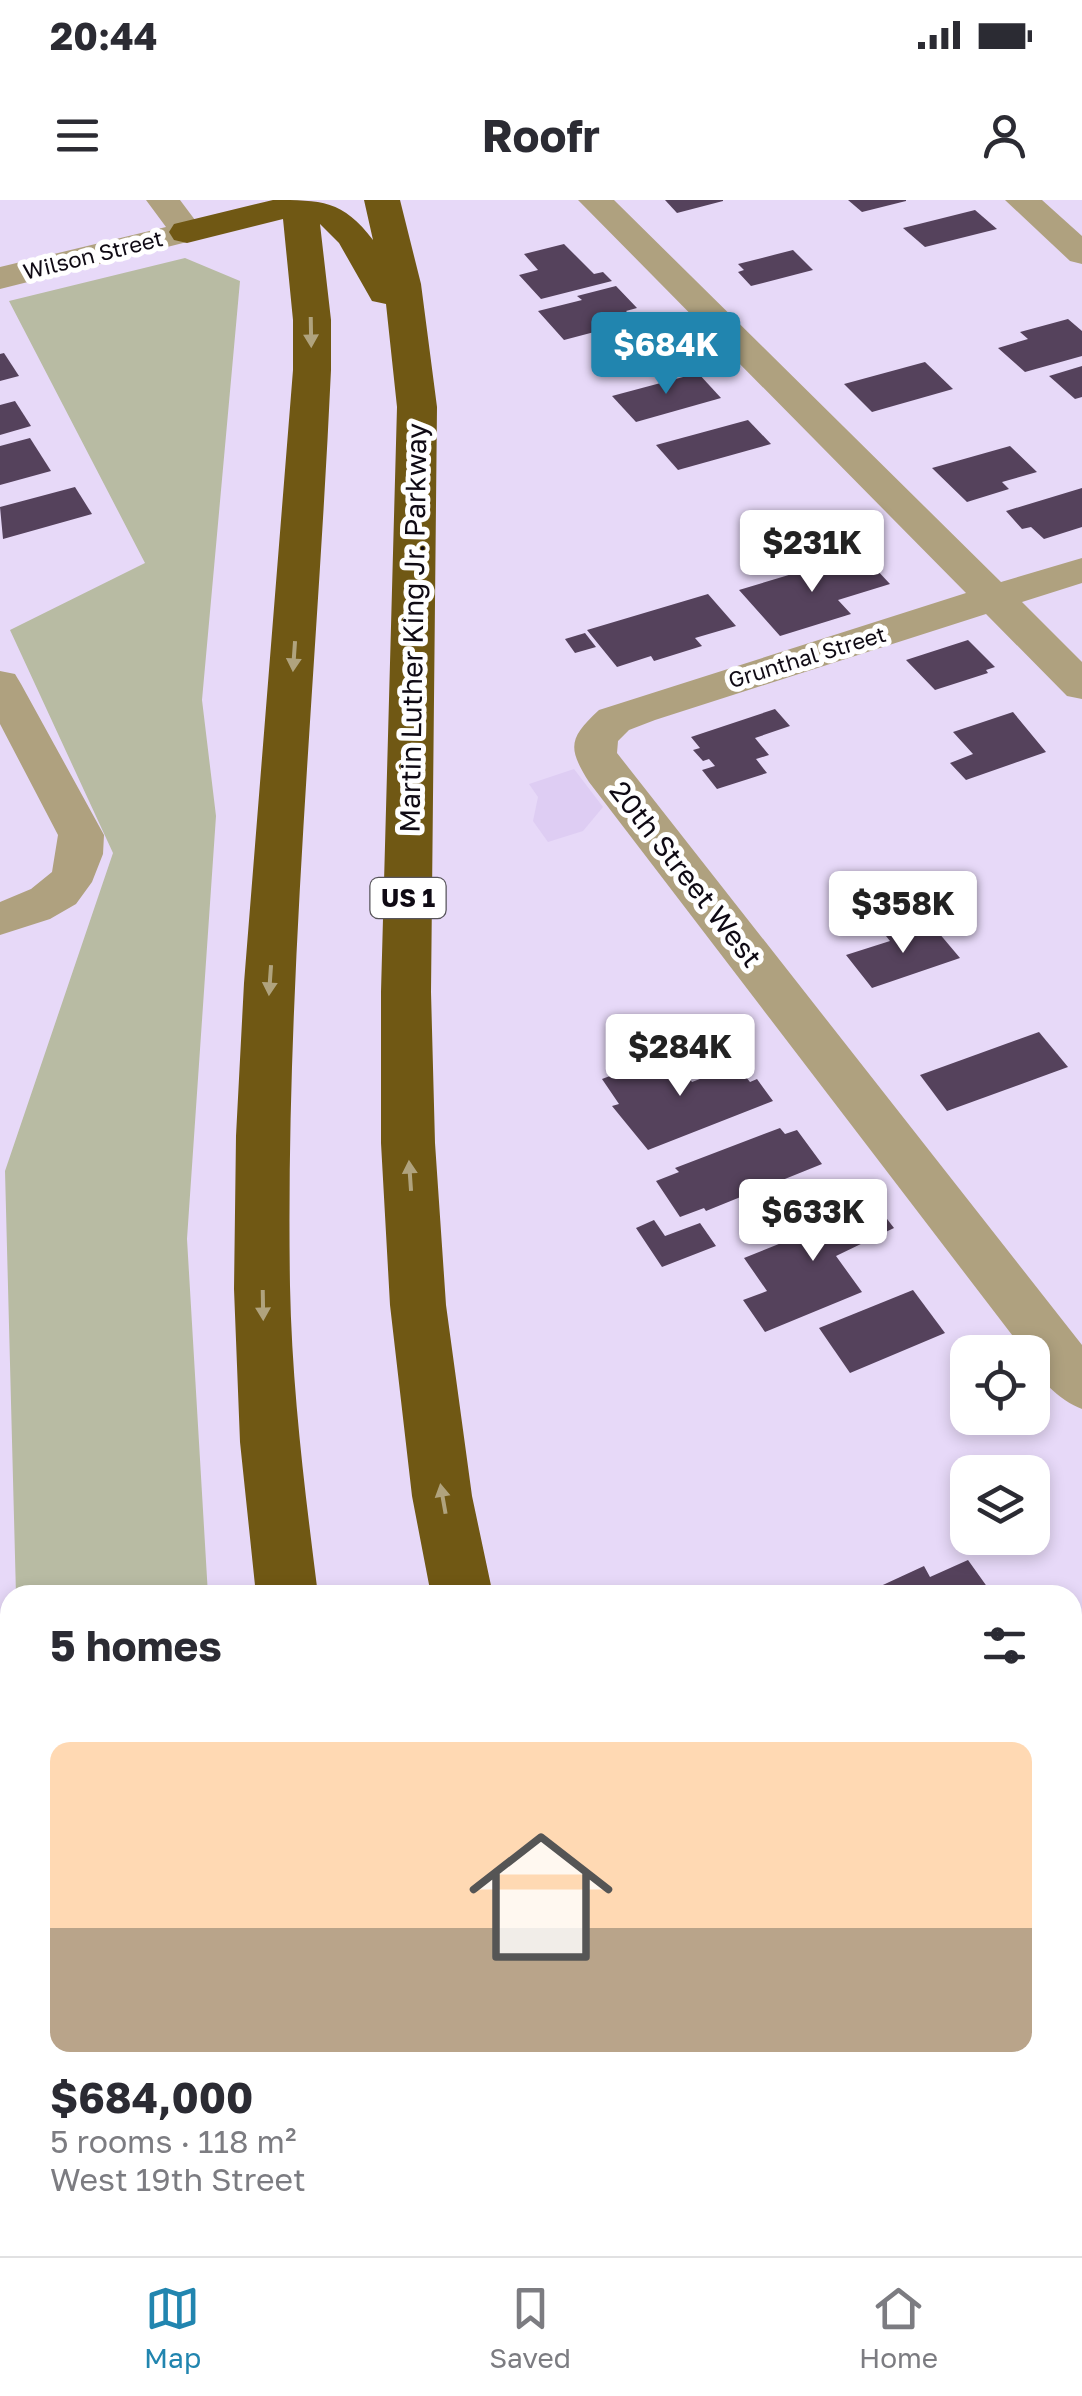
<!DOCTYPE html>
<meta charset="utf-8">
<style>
:root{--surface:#fff;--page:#f2f2f3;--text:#2b2b33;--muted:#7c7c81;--line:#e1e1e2;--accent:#2185af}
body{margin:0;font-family:"Golos Text",sans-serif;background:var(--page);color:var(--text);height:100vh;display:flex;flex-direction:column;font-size:38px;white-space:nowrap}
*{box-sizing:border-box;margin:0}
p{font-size:32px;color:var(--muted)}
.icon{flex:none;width:55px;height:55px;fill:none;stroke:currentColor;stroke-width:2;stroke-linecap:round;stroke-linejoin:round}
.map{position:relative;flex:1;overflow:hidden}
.side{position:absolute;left:0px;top:1385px;width:1082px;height:672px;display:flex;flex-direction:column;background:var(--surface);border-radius:30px 30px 0 0;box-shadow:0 5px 15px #0003}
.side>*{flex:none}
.controls{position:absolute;left:950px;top:1135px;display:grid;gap:20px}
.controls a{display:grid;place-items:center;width:100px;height:100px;border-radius:20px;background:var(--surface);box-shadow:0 5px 15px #0003;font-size:50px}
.price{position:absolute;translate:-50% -85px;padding:0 22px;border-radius:10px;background:#fff;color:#222;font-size:32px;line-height:65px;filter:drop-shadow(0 2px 5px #0008)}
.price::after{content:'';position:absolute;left:50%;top:60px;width:30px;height:22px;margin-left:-15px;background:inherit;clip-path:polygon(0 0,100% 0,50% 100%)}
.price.on{background:var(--accent);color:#fff}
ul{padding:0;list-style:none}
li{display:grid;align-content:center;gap:20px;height:530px;padding:0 50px}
li span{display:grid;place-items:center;height:310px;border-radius:20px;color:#555}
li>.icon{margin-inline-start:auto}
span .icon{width:180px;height:180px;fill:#fffc;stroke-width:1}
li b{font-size:42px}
h2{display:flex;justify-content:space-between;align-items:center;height:120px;padding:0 50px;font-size:42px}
.status{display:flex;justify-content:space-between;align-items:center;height:70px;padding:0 50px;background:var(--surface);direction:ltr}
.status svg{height:28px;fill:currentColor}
header{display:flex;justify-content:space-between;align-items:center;height:130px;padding:0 50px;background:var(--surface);font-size:45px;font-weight:700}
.menu{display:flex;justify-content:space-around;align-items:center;height:140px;border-top:2px solid var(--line);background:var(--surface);font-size:28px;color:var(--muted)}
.menu a{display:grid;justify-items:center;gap:5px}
.menu .on{color:var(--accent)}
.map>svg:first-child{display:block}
.built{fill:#decdf3}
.green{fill:#b8bba3}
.building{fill:#55425c}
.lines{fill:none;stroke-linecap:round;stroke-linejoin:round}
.street{fill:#afa17f;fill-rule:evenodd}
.highway{fill:#705814;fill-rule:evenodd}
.oneway{fill:#b0a37e}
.labels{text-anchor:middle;stroke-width:10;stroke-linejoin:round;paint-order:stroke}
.far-street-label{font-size:22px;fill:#0f0a14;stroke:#fff}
.shield{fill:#fff;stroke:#57545a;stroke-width:2.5}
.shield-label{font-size:25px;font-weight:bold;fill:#0f0a14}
.street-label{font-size:28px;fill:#0f0a14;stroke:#fff}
</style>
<div class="status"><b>20:44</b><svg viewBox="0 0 49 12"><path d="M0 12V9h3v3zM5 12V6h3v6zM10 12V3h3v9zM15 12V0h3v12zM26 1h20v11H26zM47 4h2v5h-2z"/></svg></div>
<header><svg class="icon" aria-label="menu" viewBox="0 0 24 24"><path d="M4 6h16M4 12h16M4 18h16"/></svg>Roofr<svg class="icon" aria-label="person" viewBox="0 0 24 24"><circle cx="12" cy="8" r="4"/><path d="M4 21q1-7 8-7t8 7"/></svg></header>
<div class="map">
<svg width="1082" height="2056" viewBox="0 0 1082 2056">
<rect width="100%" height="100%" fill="#e7d9f8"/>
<!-- built -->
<path class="built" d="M574 569 603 607 583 631 548 642 533 621 538 597 529 584Z"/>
<!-- green -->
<g class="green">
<path d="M185 58 240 81 202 500 216 616 187 1039 208 1395H16L5 971 113 653 10 430 145 363 9 101Z"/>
<path d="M10 1527V2043L0 2012V1532Z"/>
<path d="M12 2048H316L317 2056H14Z"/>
</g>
<!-- building -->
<g class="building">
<path d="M665 0H723V1L677 13Z"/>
<path d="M848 0H906V1L862 12Z"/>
<path d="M975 10 997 29 925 47 903 28Z"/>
<path d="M564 44 594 74 603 72 612 81 541 99 519 75 538 70 524 54Z"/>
<path d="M793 50 813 70 751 86 738 72 744 70 738 64Z"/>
<path d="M616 86 637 108 626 111 636 121 564 140 538 111 582 100 577 96Z"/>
<path d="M1068 119 1082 131V156L1025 172 998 148 1028 139 1020 132Z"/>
<path d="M4 153 19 176 0 181V154Z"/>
<path d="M925 162 953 189 872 212 844 184Z"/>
<path d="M1082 166V197L1075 199 1049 176Z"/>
<path d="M698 173 721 198 636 222 612 196Z"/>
<path d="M15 201 31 226 0 235V205Z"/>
<path d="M748 220 771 244 678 270 656 245Z"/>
<path d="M30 238 51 271 0 285V246Z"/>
<path d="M1010 246 1037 272 1002 282 1009 289 967 302 932 268Z"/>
<path d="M75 287 92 314 3 339 0 307Z"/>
<path d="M1082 288V327L1044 339 1031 327 1022 329 1006 311Z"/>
<path d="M852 356 865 371 875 368 890 384 838 400 851 414 780 436 739 390Z"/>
<path d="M708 394 736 426 695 438 702 446 654 461 651 456 617 467 587 430Z"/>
<path d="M585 433 596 447 575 453 565 439Z"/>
<path d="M968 440 995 467 986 470 988 473 935 490 906 460Z"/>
<path d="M775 509 790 526 755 538 769 555 756 559 767 573 717 589 702 570 715 566 709 559 703 561 693 550 700 548 691 537Z"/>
<path d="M1013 512 1046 552 966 580 950 563 973 554 953 532Z"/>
<path d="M933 726 960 758 872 788 846 755 890 741 886 736 900 732 904 736Z"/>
<path d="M1039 832 1068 867 947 911 920 875Z"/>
<path d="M671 853 692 882 736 865 750 882 757 879 773 901 648 950 612 906 619 904 602 879Z"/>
<path d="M780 928 785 934 797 930 822 964 706 1011 704 1008 680 1017 656 981 679 972 675 968Z"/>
<path d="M867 993 894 1028 836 1056 862 1092 765 1132 743 1100 767 1091 744 1058 816 1029 808 1016Z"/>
<path d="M654 1020 665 1036 700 1023 716 1046 662 1067 636 1028Z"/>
<path d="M913 1090 945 1133 850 1173 819 1128Z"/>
<path d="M968 1360 993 1395H876L872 1390 924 1366 930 1377Z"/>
</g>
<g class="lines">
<!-- street -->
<g class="street">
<path d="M146 0H180L204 32 199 39 0 89V67L166 27Z"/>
<path d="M578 0H614L1001 382 1082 358V383L1022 402 1082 462V499L1067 496 986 414 655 520 629 530 618 541 617 553 1082 1145V1209C1061 1201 1032 1177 1032 1152H1025L589 582C567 547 569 538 599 510L966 393Z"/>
<path d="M1005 0H1042L1082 36V64L1070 61Z"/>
<path d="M0 471 15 474 21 484 104 635 103 654 92 682 76 704 50 719 0 735V702L31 689 52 672 58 635 0 524Z"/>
<path d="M1082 1431V1486L1072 1490V1435Z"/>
<path d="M816 2048H888L892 2056H819Z"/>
</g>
<!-- highway -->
<g class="highway">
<path d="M273 0C321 0 343 0 373 40L364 0H400L421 84 437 207 431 792 435 943 446 1105 472 1296 493 1395H431L412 1296 390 1105 381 943V792L397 207 386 104 372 101 339 43 320 24 331 120V170C317 475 285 780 290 1086 292 1189 305 1292 318 1395H256L240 1242 234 1089 236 936 244 783 293 170V120L283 19 187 43 174 40 169 32 174 24Z"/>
<path d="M380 2048H454L456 2056H382Z"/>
<path d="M593 2048H667L670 2056H596Z"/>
</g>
</g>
<!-- one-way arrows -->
<defs><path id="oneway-solid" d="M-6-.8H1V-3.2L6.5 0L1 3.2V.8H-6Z" transform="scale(2.5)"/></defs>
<g class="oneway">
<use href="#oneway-solid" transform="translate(311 132) rotate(89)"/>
<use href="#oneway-solid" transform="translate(294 456) rotate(94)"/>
<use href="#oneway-solid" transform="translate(270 780) rotate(94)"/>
<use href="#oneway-solid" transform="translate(410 976) rotate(-94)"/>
<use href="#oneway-solid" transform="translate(263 1105) rotate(89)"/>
<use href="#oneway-solid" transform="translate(443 1299) rotate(-100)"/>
</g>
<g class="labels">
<!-- far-street labels -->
<g class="far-street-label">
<text transform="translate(93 55) rotate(-14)" y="8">Wilson Street</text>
<text transform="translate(807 457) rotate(-17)" y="8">Grunthal Street</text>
</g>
<!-- shield labels -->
<rect class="shield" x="370.5" y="678" width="75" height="40" rx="8"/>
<g class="shield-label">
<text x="408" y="707">US 1</text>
</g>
<!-- street labels -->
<g class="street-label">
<text transform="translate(413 428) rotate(-89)" y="10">Martin Luther King Jr. Parkway</text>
<text transform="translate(686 674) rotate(52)" y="10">20th Street West</text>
</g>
</g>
</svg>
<div class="controls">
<a><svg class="icon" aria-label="locate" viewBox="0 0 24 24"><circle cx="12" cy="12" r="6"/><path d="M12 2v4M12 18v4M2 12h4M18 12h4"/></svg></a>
<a><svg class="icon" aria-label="layers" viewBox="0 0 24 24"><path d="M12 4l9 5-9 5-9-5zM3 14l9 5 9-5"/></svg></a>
</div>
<b class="price on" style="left:666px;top:197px">$684K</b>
<b class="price" style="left:812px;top:395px">$231K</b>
<b class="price" style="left:903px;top:756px">$358K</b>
<b class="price" style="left:680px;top:899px">$284K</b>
<b class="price" style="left:813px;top:1064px">$633K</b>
<section class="side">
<h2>5 homes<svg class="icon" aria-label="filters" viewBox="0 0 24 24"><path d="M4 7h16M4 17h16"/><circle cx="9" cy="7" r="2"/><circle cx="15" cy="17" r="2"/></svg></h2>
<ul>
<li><span style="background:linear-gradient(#ffd9b3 60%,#b9a48a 0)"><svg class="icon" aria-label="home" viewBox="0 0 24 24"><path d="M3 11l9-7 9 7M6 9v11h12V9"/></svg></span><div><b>$684,000</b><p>5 rooms · 118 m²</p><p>West 19th Street</p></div></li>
</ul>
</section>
</div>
<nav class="menu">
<a class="on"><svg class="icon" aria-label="map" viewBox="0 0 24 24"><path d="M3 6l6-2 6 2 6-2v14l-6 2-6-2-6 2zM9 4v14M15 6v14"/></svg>Map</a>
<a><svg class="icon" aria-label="saved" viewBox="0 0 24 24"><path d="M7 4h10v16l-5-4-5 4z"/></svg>Saved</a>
<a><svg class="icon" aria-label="home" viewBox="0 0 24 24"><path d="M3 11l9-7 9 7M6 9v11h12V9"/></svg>Home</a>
</nav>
